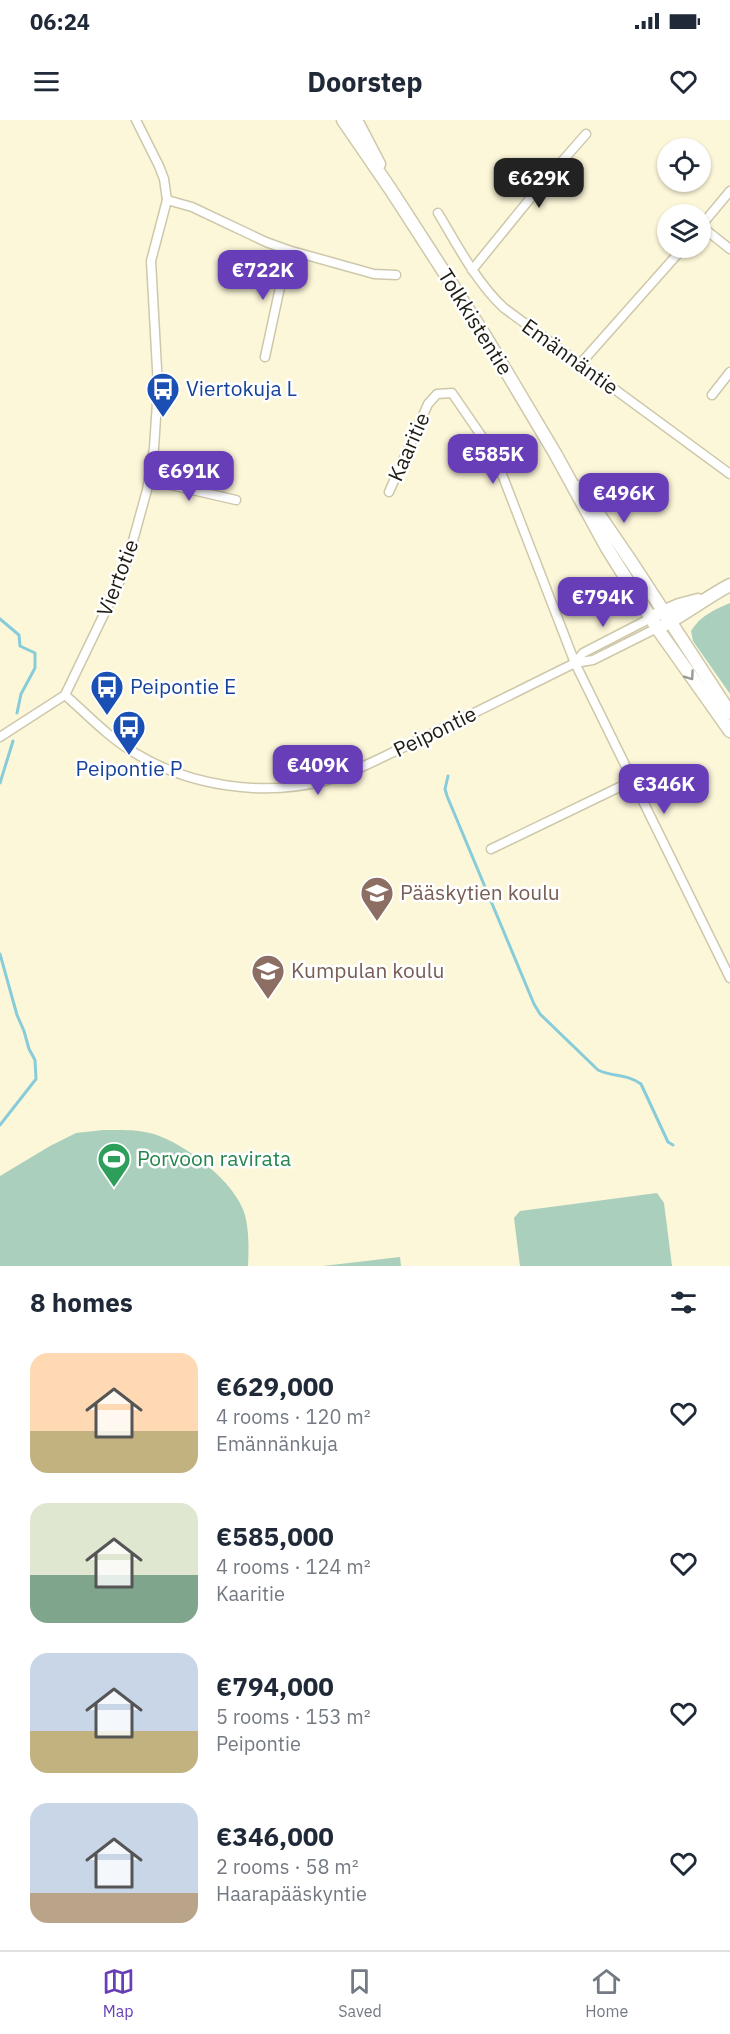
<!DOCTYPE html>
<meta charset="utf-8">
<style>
:root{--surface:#fff;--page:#f2f2f3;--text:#1f2937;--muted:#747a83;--line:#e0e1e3;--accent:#673eb7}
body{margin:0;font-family:"IBM Plex Sans",sans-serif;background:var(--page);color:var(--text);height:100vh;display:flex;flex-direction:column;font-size:22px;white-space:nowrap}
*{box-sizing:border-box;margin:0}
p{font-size:20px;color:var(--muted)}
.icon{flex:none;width:33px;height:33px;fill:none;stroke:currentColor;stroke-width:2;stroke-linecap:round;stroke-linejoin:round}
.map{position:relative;height:1146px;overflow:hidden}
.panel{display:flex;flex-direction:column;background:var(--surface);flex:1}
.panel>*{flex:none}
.buttons{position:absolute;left:657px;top:18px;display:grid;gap:12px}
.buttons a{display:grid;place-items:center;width:54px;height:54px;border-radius:50%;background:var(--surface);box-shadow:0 2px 4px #0004;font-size:30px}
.price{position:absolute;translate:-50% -51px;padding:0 14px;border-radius:12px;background:var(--accent);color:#fff;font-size:20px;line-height:39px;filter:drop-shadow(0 2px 3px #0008)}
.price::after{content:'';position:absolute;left:50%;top:36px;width:18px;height:14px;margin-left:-9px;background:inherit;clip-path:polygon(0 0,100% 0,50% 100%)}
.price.active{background:#222;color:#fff}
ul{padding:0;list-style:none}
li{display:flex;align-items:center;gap:18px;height:150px;padding:0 30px}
li span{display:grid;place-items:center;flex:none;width:168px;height:120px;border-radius:18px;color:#555}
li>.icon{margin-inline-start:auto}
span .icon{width:72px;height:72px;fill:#fffc;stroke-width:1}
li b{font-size:26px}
h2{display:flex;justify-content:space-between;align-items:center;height:72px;padding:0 30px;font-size:26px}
.status{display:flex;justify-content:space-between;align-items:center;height:42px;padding:0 30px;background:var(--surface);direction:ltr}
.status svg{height:16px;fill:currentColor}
header{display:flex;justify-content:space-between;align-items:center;height:78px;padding:0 30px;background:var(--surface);font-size:27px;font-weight:700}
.menu{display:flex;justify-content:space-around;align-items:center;height:84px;border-top:2px solid var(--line);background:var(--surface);font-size:16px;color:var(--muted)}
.menu a{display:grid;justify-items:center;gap:3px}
.menu .active{color:var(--accent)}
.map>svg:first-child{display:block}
.green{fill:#abcfbd}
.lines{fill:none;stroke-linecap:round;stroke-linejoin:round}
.stream{stroke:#88ccda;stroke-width:3}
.street-casing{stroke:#cec8ab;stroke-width:11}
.secondary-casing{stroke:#cec8ab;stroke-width:15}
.street{stroke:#fff;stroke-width:8}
.secondary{stroke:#fff;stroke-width:12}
.oneway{stroke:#9a9994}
.labels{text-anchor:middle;stroke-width:5;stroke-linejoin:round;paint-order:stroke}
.street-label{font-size:21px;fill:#1f1d12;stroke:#fff}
.transit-label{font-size:21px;fill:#164399;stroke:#fff;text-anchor:start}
.education-label{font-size:21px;fill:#785e54;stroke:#fff;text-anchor:start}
.leisure-label{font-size:21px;fill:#27864d;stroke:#fff;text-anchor:start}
</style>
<div class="status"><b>06:24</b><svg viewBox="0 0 49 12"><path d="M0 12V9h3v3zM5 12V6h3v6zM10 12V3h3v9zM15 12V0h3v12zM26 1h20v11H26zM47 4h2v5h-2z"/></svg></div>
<header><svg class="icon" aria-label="menu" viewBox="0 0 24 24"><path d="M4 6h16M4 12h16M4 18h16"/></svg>Doorstep<svg class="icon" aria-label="heart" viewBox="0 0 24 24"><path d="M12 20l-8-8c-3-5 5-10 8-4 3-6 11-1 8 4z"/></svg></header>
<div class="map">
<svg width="730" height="1146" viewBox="0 0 730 1146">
<rect width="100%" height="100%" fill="#fcf7d9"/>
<!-- green -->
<g class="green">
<path d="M730 483V574L693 521 691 511C701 495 714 490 730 483Z"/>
<path d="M103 1010C120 1010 138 1009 154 1014 185 1024 236 1062 245 1095 249 1111 249 1129 248 1146H0V1056L50 1026 76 1013Z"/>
<path d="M657 1073 664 1083 672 1146H520L514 1098 520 1091Z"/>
<path d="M400 1137 401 1146H323Z"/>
</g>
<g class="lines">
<!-- stream -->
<g class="stream">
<path d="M0 499 19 515 20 526 35 533V548L21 574 17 593"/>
<path d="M448 656 445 669 447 676 534 884 540 894 598 950C612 957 628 954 641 964L668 1022 673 1025"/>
<path d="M0 663 13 621"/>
<path d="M0 834 17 895 24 911 29 929 35 940 36 959 0 1005"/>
</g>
<defs>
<g id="street">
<path d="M167 80 192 87 266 122 288 130 374 154 396 155"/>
<path d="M438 93C458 126 476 162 504 188L730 354"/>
<path d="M701 106 730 129"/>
<path d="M700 107 730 71"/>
<path d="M472 150 537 70 586 14"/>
<path d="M265 237 288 130"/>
<path d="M581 243 683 128"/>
<path d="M712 275 730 252"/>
<path d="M149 360 236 380"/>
<path d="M389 372 428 284 437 274 452 273 485 321 498 344 575 543 730 858"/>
<path d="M575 543 593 540 657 508"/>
<path d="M65 575C88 595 109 618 135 633 189 666 263 677 324 661 351 654 378 639 404 627 461 600 518 571 575 543L583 533 651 498"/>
<path d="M0 617 65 575 119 463 129 435 147 370 154 328 158 267 151 141 167 80 164 59 159 46 136 0"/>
<path d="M491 729 632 661"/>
</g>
<g id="secondary">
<path d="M343 0 391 70 484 214 556 335 607 428 657 508 730 611"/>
<path d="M356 0 379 44"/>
<path d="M580 367 630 440 730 593"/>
<path d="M656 495 679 485 698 480"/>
<path d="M664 505C687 493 707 477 730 465"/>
</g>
</defs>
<!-- street casing -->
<use href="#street" class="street-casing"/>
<!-- secondary casing -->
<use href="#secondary" class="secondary-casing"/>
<!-- street -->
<use href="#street" class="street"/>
<!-- secondary -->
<use href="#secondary" class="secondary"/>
</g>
<!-- one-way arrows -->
<defs><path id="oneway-chevron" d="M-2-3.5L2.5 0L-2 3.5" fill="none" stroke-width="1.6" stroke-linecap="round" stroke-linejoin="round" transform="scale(1.5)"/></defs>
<use class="oneway" href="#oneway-chevron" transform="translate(690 556) rotate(55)"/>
<!-- icons -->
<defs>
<symbol id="bus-pin" viewBox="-11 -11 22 30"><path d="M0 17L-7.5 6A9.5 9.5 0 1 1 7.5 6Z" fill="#1a4fb4" stroke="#fff"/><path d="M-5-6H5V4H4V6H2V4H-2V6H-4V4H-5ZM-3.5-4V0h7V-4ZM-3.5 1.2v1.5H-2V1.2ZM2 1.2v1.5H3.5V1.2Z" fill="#fff"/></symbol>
<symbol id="school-pin" viewBox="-11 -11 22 30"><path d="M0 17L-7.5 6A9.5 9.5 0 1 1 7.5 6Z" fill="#8d6e63" stroke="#fff"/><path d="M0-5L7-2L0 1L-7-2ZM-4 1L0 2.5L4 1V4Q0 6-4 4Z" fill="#fff"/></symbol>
<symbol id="stadium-pin" viewBox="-11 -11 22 30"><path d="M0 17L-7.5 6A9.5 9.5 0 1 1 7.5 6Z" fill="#2e9e5b" stroke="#fff"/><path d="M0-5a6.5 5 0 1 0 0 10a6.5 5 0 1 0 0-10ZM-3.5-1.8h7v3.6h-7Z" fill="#fff"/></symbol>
</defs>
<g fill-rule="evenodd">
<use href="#bus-pin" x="144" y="250" width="38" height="52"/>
<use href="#bus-pin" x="88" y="548" width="38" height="52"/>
<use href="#bus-pin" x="110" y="588" width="38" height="52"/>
<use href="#school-pin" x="358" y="754" width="38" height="52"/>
<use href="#school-pin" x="249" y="832" width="38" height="52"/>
<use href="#stadium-pin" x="95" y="1020" width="38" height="52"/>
</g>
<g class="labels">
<!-- street labels -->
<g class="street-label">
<text transform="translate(475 202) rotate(58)" y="7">Tolkkistentie</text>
<text transform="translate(570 237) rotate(36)" y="7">Emännäntie</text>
<text transform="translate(409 327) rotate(-66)" y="7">Kaaritie</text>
<text transform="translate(118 458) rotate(-69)" y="7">Viertotie</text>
<text transform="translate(435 612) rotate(-26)" y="7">Peipontie</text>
</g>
<!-- transit labels -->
<g class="transit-label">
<text x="186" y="276">Viertokuja L</text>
<text x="130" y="574">Peipontie E</text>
<text x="129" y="656" text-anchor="middle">Peipontie P</text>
</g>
<!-- education labels -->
<g class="education-label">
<text x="400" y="780">Pääskytien koulu</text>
<text x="291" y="858">Kumpulan koulu</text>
</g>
<!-- leisure labels -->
<g class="leisure-label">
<text x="137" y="1046">Porvoon ravirata</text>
</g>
</g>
</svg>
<div class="buttons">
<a><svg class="icon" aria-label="locate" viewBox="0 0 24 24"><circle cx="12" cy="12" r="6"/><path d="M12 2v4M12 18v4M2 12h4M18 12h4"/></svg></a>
<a><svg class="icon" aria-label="layers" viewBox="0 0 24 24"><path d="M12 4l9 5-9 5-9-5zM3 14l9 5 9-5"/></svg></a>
</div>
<b class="price active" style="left:539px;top:89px">€629K</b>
<b class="price" style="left:263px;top:181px">€722K</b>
<b class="price" style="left:493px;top:365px">€585K</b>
<b class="price" style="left:189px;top:382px">€691K</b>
<b class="price" style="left:624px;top:404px">€496K</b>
<b class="price" style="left:603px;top:508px">€794K</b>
<b class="price" style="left:318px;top:676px">€409K</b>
<b class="price" style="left:664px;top:695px">€346K</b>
</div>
<section class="panel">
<h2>8 homes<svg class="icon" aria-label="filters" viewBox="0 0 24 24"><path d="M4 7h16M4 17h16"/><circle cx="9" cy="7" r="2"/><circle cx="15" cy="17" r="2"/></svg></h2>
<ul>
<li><span style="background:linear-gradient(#ffd9b3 65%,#c2b280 0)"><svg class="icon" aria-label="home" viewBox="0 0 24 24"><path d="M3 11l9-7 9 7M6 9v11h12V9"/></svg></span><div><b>€629,000</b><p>4 rooms · 120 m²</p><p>Emännänkuja</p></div><svg class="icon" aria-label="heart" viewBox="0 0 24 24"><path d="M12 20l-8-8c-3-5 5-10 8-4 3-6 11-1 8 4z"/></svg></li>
<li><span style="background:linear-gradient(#dfe7d0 60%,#7fa58c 0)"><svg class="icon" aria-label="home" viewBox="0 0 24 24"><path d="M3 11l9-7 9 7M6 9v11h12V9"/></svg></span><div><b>€585,000</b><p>4 rooms · 124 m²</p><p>Kaaritie</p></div><svg class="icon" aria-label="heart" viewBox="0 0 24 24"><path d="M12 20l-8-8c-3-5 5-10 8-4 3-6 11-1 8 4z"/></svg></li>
<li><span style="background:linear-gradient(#c9d6e8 65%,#c2b280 0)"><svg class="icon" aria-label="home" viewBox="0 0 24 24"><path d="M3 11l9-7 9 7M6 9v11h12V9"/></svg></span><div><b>€794,000</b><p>5 rooms · 153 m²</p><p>Peipontie</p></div><svg class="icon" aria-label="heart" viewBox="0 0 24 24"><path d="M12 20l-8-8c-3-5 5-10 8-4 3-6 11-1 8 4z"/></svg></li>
<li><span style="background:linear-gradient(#c9d6e8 75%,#b9a48a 0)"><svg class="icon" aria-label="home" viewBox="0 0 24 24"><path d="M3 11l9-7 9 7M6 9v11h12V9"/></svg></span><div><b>€346,000</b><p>2 rooms · 58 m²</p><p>Haarapääskyntie</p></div><svg class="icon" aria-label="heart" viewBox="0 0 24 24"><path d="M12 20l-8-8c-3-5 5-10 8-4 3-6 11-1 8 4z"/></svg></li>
</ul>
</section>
<nav class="menu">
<a class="active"><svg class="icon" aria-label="map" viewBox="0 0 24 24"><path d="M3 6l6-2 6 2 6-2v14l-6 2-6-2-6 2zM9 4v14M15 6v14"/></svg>Map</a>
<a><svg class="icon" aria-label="saved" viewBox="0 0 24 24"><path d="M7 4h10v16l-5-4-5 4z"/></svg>Saved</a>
<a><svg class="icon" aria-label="home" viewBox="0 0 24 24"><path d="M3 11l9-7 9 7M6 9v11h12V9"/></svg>Home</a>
</nav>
